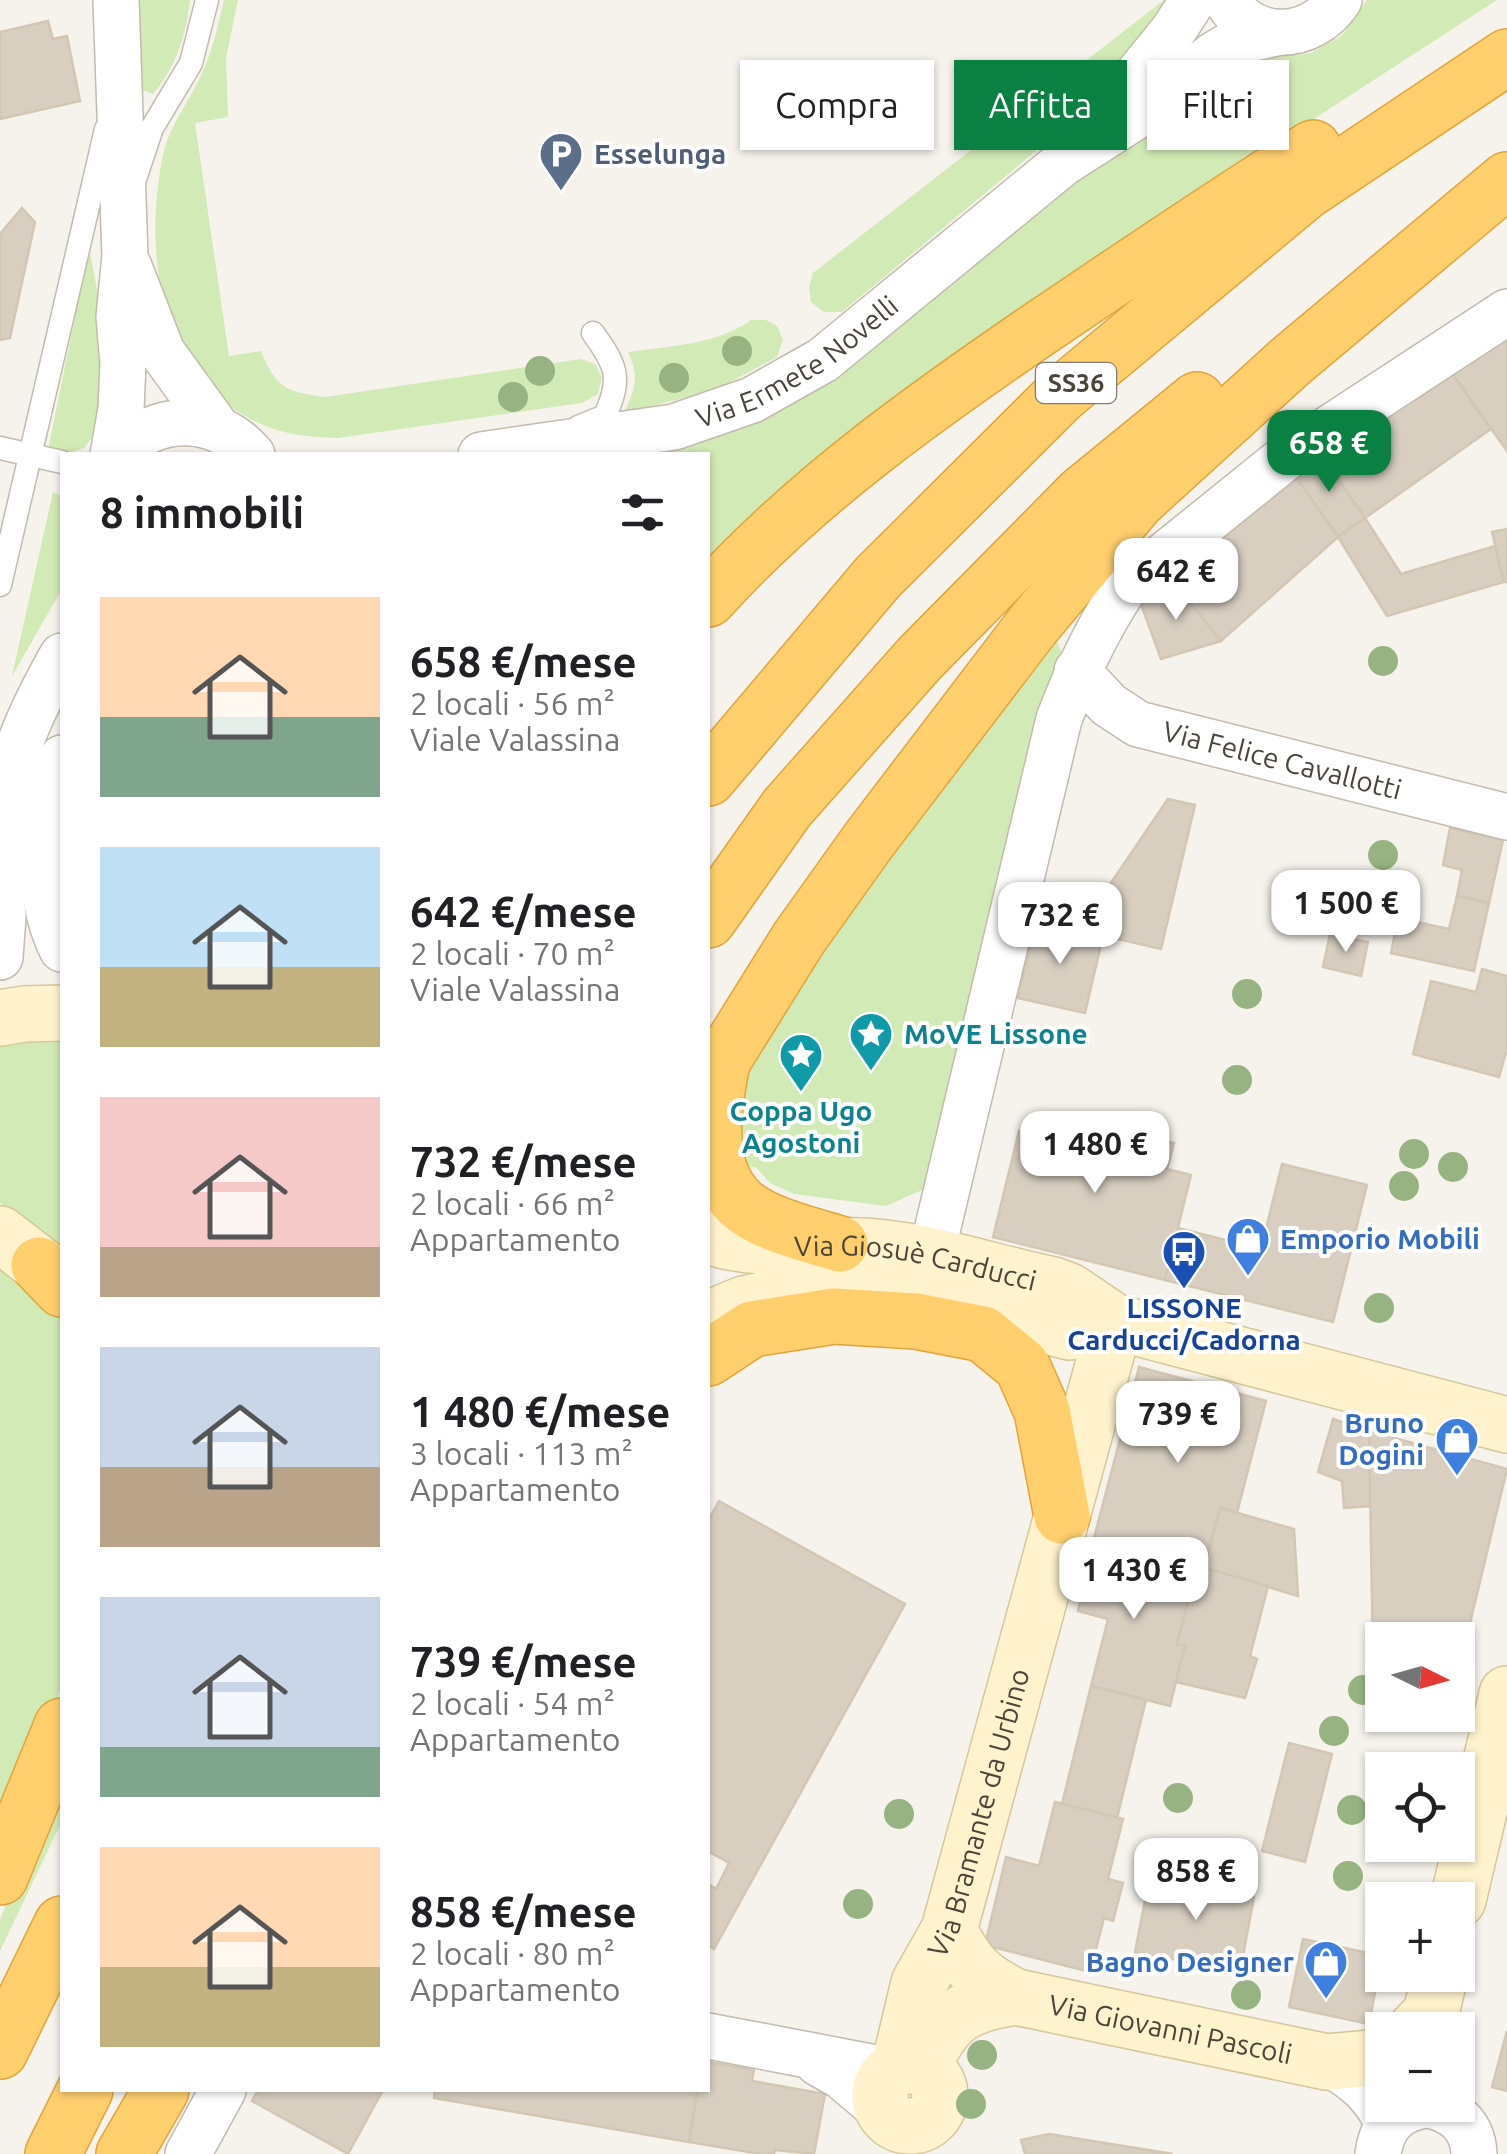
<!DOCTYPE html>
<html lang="it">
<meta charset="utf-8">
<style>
:root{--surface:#fff;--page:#f2f2f2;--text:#202124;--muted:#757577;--accent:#0b8043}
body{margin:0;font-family:Ubuntu,sans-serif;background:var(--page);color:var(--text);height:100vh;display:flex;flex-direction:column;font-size:38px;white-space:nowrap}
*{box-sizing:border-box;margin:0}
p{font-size:32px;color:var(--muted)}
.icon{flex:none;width:55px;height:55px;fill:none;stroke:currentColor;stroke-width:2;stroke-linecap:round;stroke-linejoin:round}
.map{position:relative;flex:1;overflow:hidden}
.panel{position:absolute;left:60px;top:452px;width:650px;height:1640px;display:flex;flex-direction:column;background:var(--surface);border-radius:0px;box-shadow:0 2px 8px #0004}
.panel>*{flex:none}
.hud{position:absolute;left:740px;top:60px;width:615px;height:90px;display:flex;gap:20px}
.needle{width:65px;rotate:95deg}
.controls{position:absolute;left:1365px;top:1622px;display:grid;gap:20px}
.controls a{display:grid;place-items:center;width:110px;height:110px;border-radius:0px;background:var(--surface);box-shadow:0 2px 8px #0004;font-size:50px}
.price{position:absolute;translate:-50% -85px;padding:0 22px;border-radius:20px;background:#fff;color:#222;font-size:32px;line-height:65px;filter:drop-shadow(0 2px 5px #0008)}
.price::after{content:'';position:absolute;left:50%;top:60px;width:30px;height:22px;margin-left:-15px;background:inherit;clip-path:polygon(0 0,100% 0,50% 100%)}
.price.on{background:var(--accent);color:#fff}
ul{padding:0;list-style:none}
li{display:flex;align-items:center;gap:30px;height:250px;padding:0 40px}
li span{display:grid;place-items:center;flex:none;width:280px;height:200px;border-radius:0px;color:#555}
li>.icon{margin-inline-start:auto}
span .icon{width:120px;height:120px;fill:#fffc;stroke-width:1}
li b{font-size:42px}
h2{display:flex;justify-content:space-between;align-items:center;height:120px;padding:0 40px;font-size:42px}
.chip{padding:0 35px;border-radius:0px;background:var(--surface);box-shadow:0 2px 8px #0004;font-size:35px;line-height:90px}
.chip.on{background:var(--accent);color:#fff}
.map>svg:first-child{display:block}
.green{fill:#d2eab5}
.building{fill:#d8cfc1;stroke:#d3c7b4;stroke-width:2.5}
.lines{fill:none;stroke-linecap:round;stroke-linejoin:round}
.lane-casing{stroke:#c2bbae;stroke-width:25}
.street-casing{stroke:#c2bbae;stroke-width:48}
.secondary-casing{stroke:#d6c79b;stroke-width:58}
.highway-casing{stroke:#e0a43c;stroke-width:58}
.lane{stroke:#fff;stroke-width:22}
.street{stroke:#fff;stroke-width:45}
.secondary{stroke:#fff3cd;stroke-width:55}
.highway{stroke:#ffcf6e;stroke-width:55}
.tree{fill:#97b381}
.labels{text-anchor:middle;stroke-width:8;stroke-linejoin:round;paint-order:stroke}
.shield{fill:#fff;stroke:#817c74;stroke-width:2.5}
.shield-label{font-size:25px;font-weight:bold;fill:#4b4439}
.service-label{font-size:28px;font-weight:bold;fill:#4e5e75;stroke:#fff;text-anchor:start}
.street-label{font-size:28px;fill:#4b4439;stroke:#fff}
.culture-label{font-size:28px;font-weight:bold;fill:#0d838f;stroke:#fff;text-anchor:start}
.shop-label{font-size:28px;font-weight:bold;fill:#366cbe;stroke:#fff;text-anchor:end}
.transit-label{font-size:28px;font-weight:bold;fill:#164399;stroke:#fff}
</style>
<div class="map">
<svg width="1507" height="2154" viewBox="0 0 1507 2154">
<rect width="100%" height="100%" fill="#f6f3ec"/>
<!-- green -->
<g class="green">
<path d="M132 0H190C186 36 176 66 153 94L136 88Z"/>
<path d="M224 0H238L226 58 228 117 195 123 229 356 261 351C276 388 286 392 325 397L581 359 595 364 602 377 598 394 582 403 338 438C315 437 293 436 271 428 160 387 142 257 163 155 170 124 190 101 202 73 213 50 218 25 224 0Z"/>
<path d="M1164 0H1175L1130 62 1077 117 842 312H824L811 302 809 287 813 273Z"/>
<path d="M1367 0H1497L1114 249 708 575V455H616L887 335 1225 63 1311 53 1341 36Z"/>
<path d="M89 248 111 362 97 431 84 448 72 452 48 450Z"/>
<path d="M751 320H766L777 326 783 340 777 357 715 390 624 413C635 388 640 377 628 352 668 346 717 345 751 320Z"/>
<path d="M53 492 62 496V589L12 676Z"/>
<path d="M1055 637 1065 659 1026 756 929 1187 886 1206 794 1194 770 1183 756 1167 740 1168 734 1101 749 1066 863 892Z"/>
<path d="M62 1033V1248L0 1203V1041Z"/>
<path d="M0 1261 62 1303V1686L0 1836Z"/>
<path d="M62 1768V1821L0 1951V1920Z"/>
</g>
<!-- building -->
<g class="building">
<path d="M48 21 53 39 67 36 80 101 0 119V32Z"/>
<path d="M22 208 35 222 10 338 0 340V234Z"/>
<path d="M1507 323V451L1446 365Z"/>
<path d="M1446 365 1491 429 1365 518 1320 453Z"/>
<path d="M1320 453 1365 518 1338 537 1293 473Z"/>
<path d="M1293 473 1338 537 1221 641 1172 580Z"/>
<path d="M1365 518 1401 574 1495 546 1504 582 1387 616 1338 537Z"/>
<path d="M1507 529V582H1504L1492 532Z"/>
<path d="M1172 580 1221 641 1161 659 1141 604Z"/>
<path d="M1168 799 1195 805 1161 949 1079 930Z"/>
<path d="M1450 828 1503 840 1489 903 1457 896 1462 870 1443 865Z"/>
<path d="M1457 896 1489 903 1474 971 1391 953 1398 918 1449 929Z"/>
<path d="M1036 921 1103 936 1085 1013 1018 998Z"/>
<path d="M1330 934 1368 942 1361 976 1323 967Z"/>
<path d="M1482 969 1507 976V1049L1499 1077 1413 1054 1431 981 1476 992Z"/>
<path d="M1051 1113 1174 1143 1167 1169 1191 1175 1165 1280 993 1237 1019 1131 1045 1138Z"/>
<path d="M1282 1164 1367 1185 1333 1322 1165 1280 1178 1228 1261 1249Z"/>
<path d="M1139 1367 1266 1401 1237 1513 1220 1508 1204 1568 1094 1538Z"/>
<path d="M1333 1419 1369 1431 1372 1506 1344 1508 1342 1481 1318 1472Z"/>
<path d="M1369 1431 1507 1469 1458 1673V1640H1382V1660L1373 1658Z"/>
<path d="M719 1501 905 1604 714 1949 708 1945V1884L716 1889 729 1863 708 1851V1521Z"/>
<path d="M1220 1508 1294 1529 1298 1596 1204 1568Z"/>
<path d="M1094 1538 1170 1558 1161 1594 1188 1601 1177 1644 1185 1645 1170 1706 1091 1686 1108 1619 1078 1611Z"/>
<path d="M1170 1558 1268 1586 1250 1656 1257 1659 1245 1698 1176 1682 1185 1645 1177 1644 1188 1601 1161 1594Z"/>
<path d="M1091 1686 1146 1700 1117 1818 1062 1804Z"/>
<path d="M1289 1743 1332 1754 1305 1862 1262 1851Z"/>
<path d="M1055 1802 1123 1819 1108 1879 1123 1883 1113 1921 1104 1918 1090 1972 985 1945 1006 1857 1039 1866Z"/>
<path d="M1190 1873 1227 1880 1224 1892 1254 1897 1240 1972 1135 1952 1149 1880 1187 1887Z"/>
<path d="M1303 1939 1382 1956 1369 2024 1289 2007Z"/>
<path d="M1507 2031V2091L1492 2087Z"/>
<path d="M708 2062 754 2070 752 2081 825 2094 814 2154 775 2150 774 2154H761L689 2142 697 2090H708Z"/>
<path d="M258 2090H383L348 2154 252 2101Z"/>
<path d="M435 2090H697L689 2142 434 2098Z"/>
<path d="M1049 2134 1173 2154H1025L1021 2140Z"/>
</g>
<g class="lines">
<defs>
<g id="lane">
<path d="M134 182 152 128 191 63 207 0"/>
<path d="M578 427 605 416C622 378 617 366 593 333"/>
<path d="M0 448 62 462"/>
<path d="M0 585 106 129"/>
</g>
<g id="street">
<path d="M1226 0C1253 44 1311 42 1339 0"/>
<path d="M1100 121 1173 31 1193 0"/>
<path d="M129 267 162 352 217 428"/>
<path d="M113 455 121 409 123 363 119 317 125 256 116 0"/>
<path d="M117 455C154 412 215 412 252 455"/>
<path id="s1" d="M481 455 674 427 752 400 823 360 1063 163 1149 108 1212 56 1235 42 1276 33"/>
<path id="s2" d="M1077 671 1109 705 1138 724 1507 817"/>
<path d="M62 758C40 816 34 892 62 949"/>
<path d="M0 871C1 780 18 734 62 656"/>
<path d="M0 880 3 916 0 957"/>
<path d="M931 1256 1059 719C1077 672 1097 629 1125 587L1290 454 1507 312"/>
<path d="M708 2036 892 2071"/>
<path d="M1327 2062C1356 2079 1373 2093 1388 2123"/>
<path d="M818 2063 841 2076 885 2113"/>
<path d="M1430 2105C1456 2111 1473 2127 1474 2154"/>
<path d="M188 2154 223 2090"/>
<path d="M1378 2154C1382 2125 1397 2109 1426 2105"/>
</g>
<g id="secondary">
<path d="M0 1018 24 1014 62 1013"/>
<path d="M0 1234 62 1282"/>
<path id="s3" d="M708 1236C760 1255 822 1241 878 1247 937 1253 995 1273 1053 1285L1069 1291 1115 1322 1507 1425"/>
<path d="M708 1319 744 1304 805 1290 857 1287 930 1297 1070 1332 1115 1322"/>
<path d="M1458 1900 1507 1694"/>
<path id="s4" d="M949 1930C968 1967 979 1979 1016 1997L1327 2062 1382 2057"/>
<path d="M1415 2030 1431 2013 1440 1975"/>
<circle cx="910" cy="2096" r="30"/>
<path id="s5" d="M899 2067 919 1983 949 1930 1115 1322"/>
<path d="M922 2068C945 2017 962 2005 1016 1997"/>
</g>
<g id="highway">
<path d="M708 599C806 491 926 406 1045 325 1134 265 1222 205 1313 148"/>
<path d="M708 778 878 577 1061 395 1305 192 1507 57"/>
<path d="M708 920 787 808 920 658 1082 494 1197 400"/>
<path d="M722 1063C713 1107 703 1168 740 1203 762 1224 811 1235 840 1244"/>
<path d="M708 1084 799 938 869 840 1033 625 1137 501 1291 361 1507 180"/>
<path d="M39 1265 62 1289"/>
<path d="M708 1358 752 1329 834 1316 916 1321 983 1334 1022 1366 1042 1411 1062 1516"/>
<path d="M0 1877 62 1726"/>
<path d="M0 2051 62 1924"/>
<path d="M53 2154 85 2090"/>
<path d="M124 2154 161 2090"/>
</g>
</defs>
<!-- lane casing -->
<use href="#lane" class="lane-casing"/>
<!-- street casing -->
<use href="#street" class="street-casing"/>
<!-- secondary casing -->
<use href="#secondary" class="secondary-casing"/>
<!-- highway casing -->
<use href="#highway" class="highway-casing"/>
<!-- lane -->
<use href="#lane" class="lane"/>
<!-- street -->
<use href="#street" class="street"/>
<!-- secondary -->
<use href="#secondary" class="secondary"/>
<!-- highway -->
<use href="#highway" class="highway"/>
</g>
<!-- trees -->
<g class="tree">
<circle cx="737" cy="351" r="15"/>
<circle cx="540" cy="371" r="15"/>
<circle cx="674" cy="378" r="15"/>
<circle cx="513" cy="397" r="15"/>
<circle cx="1383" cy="661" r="15"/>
<circle cx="1383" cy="855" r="15"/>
<circle cx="1247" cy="994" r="15"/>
<circle cx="1237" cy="1080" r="15"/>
<circle cx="1414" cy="1154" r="15"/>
<circle cx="1453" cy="1167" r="15"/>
<circle cx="1404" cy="1186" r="15"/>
<circle cx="1379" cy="1308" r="15"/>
<circle cx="1363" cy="1690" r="15"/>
<circle cx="1334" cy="1731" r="15"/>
<circle cx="1178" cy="1798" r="15"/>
<circle cx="1352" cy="1810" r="15"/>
<circle cx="899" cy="1814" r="15"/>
<circle cx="1348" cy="1876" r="15"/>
<circle cx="858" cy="1904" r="15"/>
<circle cx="1246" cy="1995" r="15"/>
<circle cx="982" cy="2055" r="15"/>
<circle cx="971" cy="2104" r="15"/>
</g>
<!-- icons -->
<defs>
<symbol id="parking-pin" viewBox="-11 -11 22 30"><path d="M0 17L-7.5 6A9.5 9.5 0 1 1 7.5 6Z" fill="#5c6f8a" stroke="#fff"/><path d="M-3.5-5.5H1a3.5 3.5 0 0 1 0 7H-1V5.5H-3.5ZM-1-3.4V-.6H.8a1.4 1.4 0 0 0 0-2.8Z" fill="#fff"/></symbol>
<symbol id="sight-pin" viewBox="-11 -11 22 30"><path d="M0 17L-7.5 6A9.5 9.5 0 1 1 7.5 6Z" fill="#0f9aa8" stroke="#fff"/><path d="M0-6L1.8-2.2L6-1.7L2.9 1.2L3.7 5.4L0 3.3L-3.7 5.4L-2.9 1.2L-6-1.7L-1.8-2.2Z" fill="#fff"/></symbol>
<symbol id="shop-pin" viewBox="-11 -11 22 30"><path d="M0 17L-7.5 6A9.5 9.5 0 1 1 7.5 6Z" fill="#3f7fe0" stroke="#fff"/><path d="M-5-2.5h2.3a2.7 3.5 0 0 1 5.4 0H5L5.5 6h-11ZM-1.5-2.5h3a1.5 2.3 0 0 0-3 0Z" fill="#fff"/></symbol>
<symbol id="bus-pin" viewBox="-11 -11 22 30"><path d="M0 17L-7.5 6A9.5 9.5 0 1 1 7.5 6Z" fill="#1a4fb4" stroke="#fff"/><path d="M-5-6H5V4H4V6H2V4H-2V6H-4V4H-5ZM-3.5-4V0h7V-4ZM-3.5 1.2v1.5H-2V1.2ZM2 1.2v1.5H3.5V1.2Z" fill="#fff"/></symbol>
</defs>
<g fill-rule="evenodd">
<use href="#parking-pin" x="536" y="129" width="50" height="68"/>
<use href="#sight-pin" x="846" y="1009" width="50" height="68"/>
<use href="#sight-pin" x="776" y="1030" width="50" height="68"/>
<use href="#shop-pin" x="1223" y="1214" width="50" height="68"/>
<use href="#bus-pin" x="1159" y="1227" width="50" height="68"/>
<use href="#shop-pin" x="1432" y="1414" width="50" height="68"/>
<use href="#shop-pin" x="1301" y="1937" width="50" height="68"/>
</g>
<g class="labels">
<!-- shield labels -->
<rect class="shield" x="1036" y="363" width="80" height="40" rx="8"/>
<g class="shield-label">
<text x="1076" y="392">SS36</text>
</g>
<!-- service labels -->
<g class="service-label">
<text x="594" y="164">Esselunga</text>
</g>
<!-- street labels -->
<g class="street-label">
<text dy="10" stroke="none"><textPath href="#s1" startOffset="335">Via Ermete Novelli</textPath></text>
<text dy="10" stroke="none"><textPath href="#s2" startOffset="230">Via Felice Cavallotti</textPath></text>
<text dy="10" stroke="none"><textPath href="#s3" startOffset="210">Via Giosuè Carducci</textPath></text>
<text dy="10" stroke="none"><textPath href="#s5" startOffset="268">Via Bramante da Urbino</textPath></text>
<text dy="10" stroke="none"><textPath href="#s4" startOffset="255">Via Giovanni Pascoli</textPath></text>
</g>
<!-- culture labels -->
<g class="culture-label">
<text x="904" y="1044">MoVE Lissone</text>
<text x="801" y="1121" text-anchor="middle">Coppa Ugo<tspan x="801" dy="32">Agostoni</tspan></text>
</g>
<!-- shop labels -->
<g class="shop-label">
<text x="1280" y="1249" text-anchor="start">Emporio Mobili</text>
<text x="1424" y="1433">Bruno<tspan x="1424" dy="32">Dogini</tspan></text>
<text x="1294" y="1972">Bagno Designer</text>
</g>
<!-- transit labels -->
<g class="transit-label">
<text x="1184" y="1318">LISSONE<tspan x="1184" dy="32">Carducci/Cadorna</tspan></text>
</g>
</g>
</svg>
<div class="controls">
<a><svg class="needle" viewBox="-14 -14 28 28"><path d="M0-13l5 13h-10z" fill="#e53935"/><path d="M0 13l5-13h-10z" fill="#757577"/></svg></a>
<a><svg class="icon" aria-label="locate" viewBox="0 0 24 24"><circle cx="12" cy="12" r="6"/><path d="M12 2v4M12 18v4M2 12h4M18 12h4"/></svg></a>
<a>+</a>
<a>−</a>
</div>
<b class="price on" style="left:1329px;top:495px">658 €</b>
<b class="price" style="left:1176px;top:623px">642 €</b>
<b class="price" style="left:1346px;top:955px">1 500 €</b>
<b class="price" style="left:1060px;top:967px">732 €</b>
<b class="price" style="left:1095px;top:1196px">1 480 €</b>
<b class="price" style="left:1178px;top:1466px">739 €</b>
<b class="price" style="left:1134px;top:1622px">1 430 €</b>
<b class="price" style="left:1196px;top:1923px">858 €</b>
<div class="hud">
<a class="chip">Compra</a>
<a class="chip on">Affitta</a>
<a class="chip">Filtri</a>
</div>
<section class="panel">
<h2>8 immobili<svg class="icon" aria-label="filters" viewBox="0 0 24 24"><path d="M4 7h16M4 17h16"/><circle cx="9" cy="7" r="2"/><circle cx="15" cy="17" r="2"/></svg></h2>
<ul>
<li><span style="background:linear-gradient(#ffd9b3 60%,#7fa58c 0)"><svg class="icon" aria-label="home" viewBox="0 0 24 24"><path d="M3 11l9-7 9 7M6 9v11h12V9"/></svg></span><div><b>658 €/mese</b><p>2 locali · 56 m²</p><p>Viale Valassina</p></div></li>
<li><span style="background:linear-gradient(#bfe0f5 60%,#c2b280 0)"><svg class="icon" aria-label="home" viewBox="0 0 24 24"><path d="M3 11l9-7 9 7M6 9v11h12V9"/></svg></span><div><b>642 €/mese</b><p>2 locali · 70 m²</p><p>Viale Valassina</p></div></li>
<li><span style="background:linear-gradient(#f6c9c9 75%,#b9a48a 0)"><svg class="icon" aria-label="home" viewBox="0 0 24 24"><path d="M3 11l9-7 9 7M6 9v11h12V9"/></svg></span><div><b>732 €/mese</b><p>2 locali · 66 m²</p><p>Appartamento</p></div></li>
<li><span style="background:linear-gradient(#c9d6e8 60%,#b9a48a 0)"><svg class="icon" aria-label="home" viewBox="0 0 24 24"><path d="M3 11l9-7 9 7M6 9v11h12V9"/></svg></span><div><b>1 480 €/mese</b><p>3 locali · 113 m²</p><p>Appartamento</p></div></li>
<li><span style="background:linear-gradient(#c9d6e8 75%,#7fa58c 0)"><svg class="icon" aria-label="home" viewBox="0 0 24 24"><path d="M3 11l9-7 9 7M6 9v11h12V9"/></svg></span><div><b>739 €/mese</b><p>2 locali · 54 m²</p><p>Appartamento</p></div></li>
<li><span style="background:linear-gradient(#ffd9b3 60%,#c2b280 0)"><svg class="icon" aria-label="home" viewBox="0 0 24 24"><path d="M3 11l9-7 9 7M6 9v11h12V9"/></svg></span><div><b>858 €/mese</b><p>2 locali · 80 m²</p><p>Appartamento</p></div></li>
</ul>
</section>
</div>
